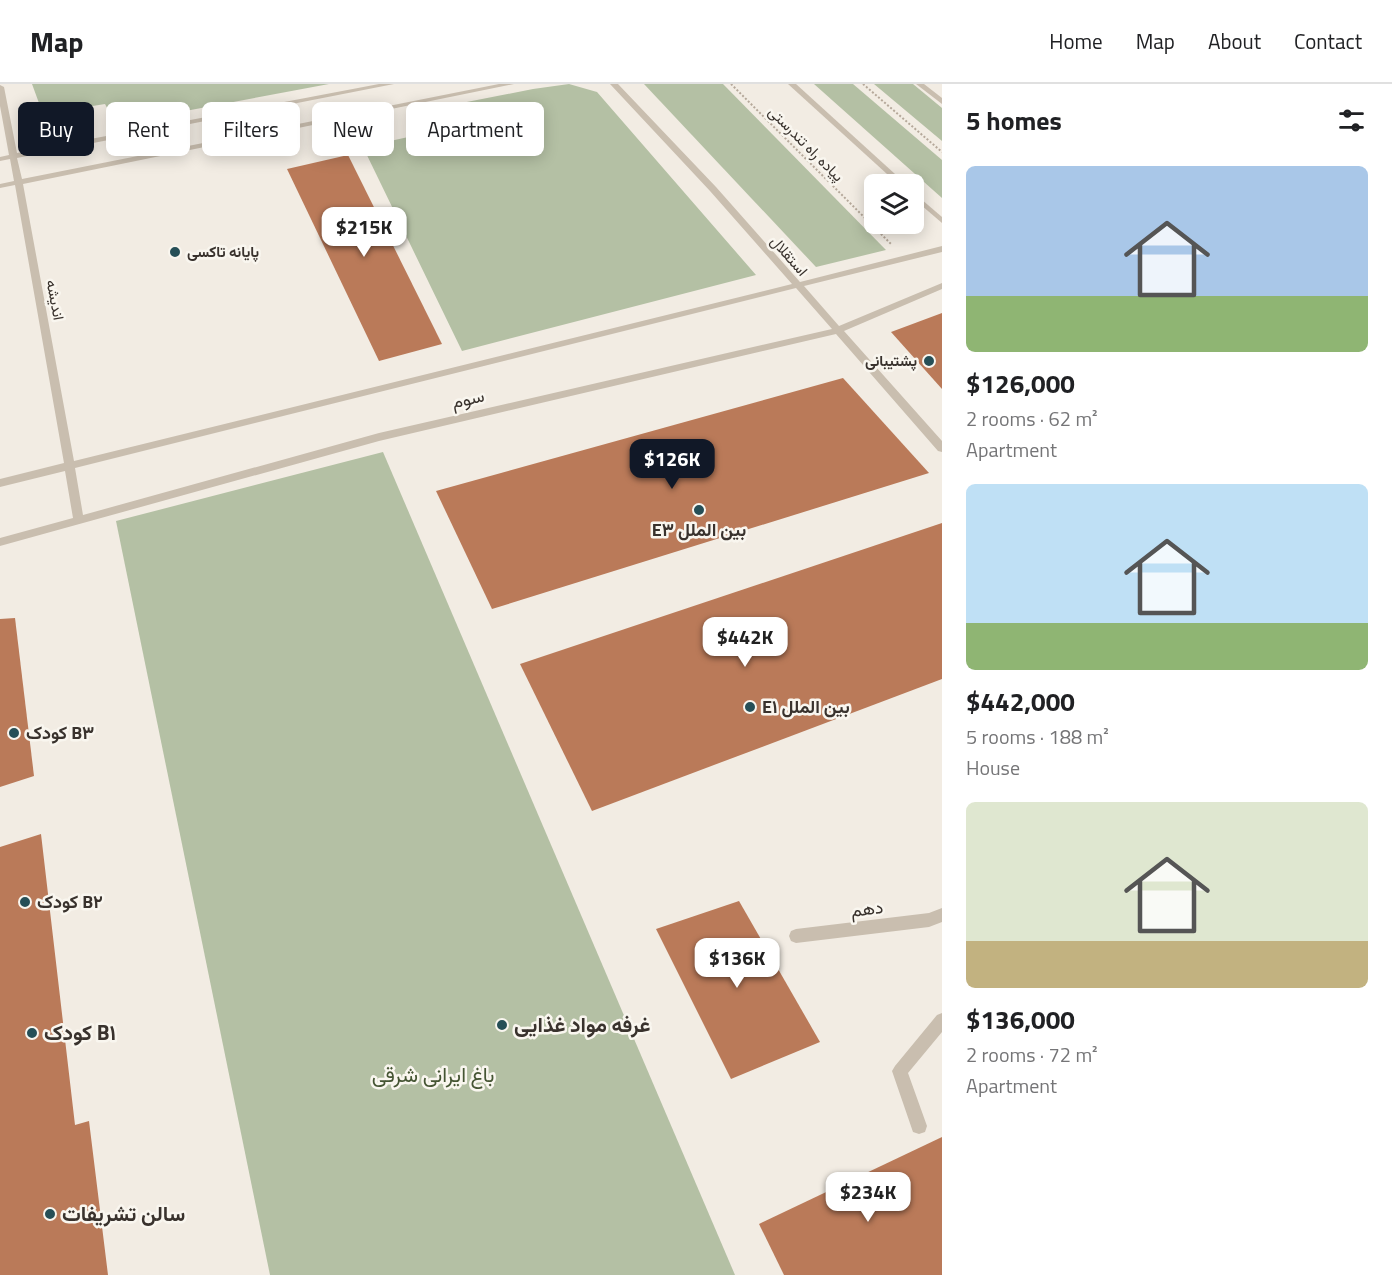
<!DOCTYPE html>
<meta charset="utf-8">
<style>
:root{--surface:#fff;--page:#f2f2f2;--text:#202124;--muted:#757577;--line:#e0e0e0;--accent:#111827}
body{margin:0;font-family:"Titillium Web",Vazirmatn,sans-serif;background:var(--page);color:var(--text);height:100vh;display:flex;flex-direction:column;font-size:22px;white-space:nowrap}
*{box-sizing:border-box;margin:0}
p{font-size:20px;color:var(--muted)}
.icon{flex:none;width:33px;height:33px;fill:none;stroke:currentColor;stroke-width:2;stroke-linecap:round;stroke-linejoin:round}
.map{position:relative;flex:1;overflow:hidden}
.panel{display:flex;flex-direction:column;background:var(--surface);width:450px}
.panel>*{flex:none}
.guide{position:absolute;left:18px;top:18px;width:570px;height:54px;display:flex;gap:12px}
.tools{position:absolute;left:864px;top:90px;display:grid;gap:12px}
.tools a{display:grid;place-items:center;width:60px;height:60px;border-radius:9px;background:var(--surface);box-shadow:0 3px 15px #0003;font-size:30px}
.price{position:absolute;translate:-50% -51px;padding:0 14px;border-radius:12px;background:#fff;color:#222;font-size:20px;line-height:39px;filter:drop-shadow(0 2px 3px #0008)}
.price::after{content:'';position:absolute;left:50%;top:36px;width:18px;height:14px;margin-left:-9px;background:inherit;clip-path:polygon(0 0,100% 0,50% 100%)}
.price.on{background:var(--accent);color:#fff}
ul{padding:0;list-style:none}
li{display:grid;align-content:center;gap:12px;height:318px;padding:0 24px}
li span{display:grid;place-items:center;height:186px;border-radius:9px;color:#555}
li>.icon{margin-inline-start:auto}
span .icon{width:108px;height:108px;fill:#fffc;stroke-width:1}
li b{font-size:26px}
h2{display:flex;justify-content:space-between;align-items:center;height:72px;padding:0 24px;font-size:26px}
.chip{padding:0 21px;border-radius:9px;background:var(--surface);box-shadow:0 3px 15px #0003;font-size:21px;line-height:54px}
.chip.on{background:var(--accent);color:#fff}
header{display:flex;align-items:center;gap:36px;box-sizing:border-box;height:84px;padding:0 30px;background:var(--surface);border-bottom:2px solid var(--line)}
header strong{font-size:28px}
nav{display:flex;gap:33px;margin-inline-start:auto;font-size:21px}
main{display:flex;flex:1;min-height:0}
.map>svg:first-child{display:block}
.green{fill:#b4c0a4}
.building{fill:#ba7a59}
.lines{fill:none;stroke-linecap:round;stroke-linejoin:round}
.path{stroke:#b5a89a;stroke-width:2;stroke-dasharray:2 2;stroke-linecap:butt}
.service{fill:#c9beaf;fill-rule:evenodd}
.poi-dot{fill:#264f57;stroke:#f9f6ef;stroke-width:2}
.labels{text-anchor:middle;stroke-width:5;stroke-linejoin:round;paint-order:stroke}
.far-street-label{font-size:15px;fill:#39322d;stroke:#f9f6ef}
.far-poi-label{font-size:15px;font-weight:bold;fill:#39322d;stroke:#f9f6ef;text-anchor:start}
.street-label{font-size:18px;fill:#39322d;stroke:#f9f6ef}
.poi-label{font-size:18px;font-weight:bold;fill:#39322d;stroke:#f9f6ef;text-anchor:start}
.near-poi-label{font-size:21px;font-weight:bold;fill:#39322d;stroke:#f9f6ef;text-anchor:start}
.near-park-label{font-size:21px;fill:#455533;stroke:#f9f6ef}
</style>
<header>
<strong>Map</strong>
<nav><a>Home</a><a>Map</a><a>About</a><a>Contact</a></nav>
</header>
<main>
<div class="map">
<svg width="942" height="1191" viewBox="0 0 942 1191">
<rect width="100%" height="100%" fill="#f2ece3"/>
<!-- green -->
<g class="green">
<path d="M32 0H329L116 40 105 20 43 30Z"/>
<path d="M569 0 597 8 756 191 462 267 363 63 440 46 426 26 533 5Z"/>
<path d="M644 0H723L886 166 816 183Z"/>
<path d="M814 0H853L942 76V114Z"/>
<path d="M874 0H913L942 24V57Z"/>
<path d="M383 368 735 1191H270L116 437Z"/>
</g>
<!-- building -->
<g class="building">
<path d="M348 71 442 260 379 277 287 85Z"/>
<path d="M942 229V305L891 248Z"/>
<path d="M843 294 929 389 492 525 436 407Z"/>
<path d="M942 439V595L592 727 520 580Z"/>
<path d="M15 534 34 692 0 703V535Z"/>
<path d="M41 750 75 1041 89 1037 108 1191H0V763Z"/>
<path d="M739 817 820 958 731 995 656 845Z"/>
<path d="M942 1053V1191H784L759 1140Z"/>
</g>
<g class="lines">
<!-- path -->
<g class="path">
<path d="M731 0 892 161"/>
<path d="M863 0 942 68"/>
</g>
<!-- service -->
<g class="service">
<path d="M379 0H394L17 74 22 95 499 0H514L23 100 74 377 792 200 710 107 610 0H618L716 103 800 198 942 162V168L804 202 839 242 942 199V205L844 247 942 357V368L938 367 836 250 379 357 0 462V454L73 434 65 387 0 403V395L64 379 15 101 0 104V100L14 97 10 75 0 77V73L9 71 0 22V1L4 3 17 69ZM796 204 832 245 379 349 83 431 75 384Z"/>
<path d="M788 0H796L906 100H898Z"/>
<path d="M916 0H924L942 14V20Z"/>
<path d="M914 109 942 133V139L914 115Z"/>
<path d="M942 824V838L929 843 796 859 791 857 789 852 791 847 796 845 929 829Z"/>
<path d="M942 929V948L908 989 927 1042 925 1048 919 1050 913 1048 892 987 895 982 937 931Z"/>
</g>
</g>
<!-- markers -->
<g class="poi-dot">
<circle cx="175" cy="168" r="6"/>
<circle cx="929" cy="277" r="6"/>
<circle cx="699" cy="426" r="6"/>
<circle cx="750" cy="623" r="6"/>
<circle cx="14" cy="649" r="6"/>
<circle cx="25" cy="818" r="6"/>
<circle cx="502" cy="941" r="6"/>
<circle cx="32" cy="949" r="6"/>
<circle cx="50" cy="1130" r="6"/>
</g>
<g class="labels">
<!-- far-street labels -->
<g class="far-street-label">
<text transform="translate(806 60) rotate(45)" y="5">پیاده راه تندرستی</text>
<text transform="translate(789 172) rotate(49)" y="5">استقلال</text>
<text transform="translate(55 216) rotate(79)" y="5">اندیشه</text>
</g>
<!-- far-poi labels -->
<g class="far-poi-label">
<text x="187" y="173">پایانه تاکسی</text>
<text x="917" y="282" text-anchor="end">پشتیبانی</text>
</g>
<!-- street labels -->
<g class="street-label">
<text transform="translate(468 315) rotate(-13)" y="6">سوم</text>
<text transform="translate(867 825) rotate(-7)" y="6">دهم</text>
</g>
<!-- poi labels -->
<g class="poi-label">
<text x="699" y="452" text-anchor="middle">E۳ بین الملل</text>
<text x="762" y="629">E۱ بین الملل</text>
<text x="26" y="655">کودک B۳</text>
<text x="37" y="824">کودک B۲</text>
</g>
<!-- near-poi labels -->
<g class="near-poi-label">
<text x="514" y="948">غرفه مواد غذایی</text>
<text x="44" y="956">کودک B۱</text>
<text x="62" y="1137">سالن تشریفات</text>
</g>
<!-- near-park labels -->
<g class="near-park-label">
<text x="433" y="998">باغ ایرانی شرقی</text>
</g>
</g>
</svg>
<div class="tools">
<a><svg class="icon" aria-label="layers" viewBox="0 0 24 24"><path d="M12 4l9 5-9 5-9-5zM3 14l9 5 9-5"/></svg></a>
</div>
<b class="price" style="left:364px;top:174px">$215K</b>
<b class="price on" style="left:672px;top:406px">$126K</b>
<b class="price" style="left:745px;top:584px">$442K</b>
<b class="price" style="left:737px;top:905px">$136K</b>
<b class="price" style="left:868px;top:1139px">$234K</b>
<div class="guide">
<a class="chip on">Buy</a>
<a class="chip">Rent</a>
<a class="chip">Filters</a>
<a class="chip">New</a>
<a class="chip">Apartment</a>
</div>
</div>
<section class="panel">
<h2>5 homes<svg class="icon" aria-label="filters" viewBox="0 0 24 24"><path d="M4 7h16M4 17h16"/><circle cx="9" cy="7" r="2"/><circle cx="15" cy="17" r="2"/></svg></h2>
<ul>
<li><span style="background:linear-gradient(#a9c7e8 70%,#8fb573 0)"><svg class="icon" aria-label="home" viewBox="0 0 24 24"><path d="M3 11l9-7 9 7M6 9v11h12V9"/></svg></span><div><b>$126,000</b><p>2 rooms · 62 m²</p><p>Apartment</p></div></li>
<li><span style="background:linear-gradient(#bfe0f5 75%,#8fb573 0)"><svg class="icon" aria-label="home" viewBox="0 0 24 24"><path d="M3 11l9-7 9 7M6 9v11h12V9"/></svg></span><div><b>$442,000</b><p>5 rooms · 188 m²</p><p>House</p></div></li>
<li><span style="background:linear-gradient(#dfe7d0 75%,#c2b280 0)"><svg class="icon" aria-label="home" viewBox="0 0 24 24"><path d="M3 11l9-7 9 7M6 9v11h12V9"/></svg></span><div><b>$136,000</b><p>2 rooms · 72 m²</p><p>Apartment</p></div></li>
</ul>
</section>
</main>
